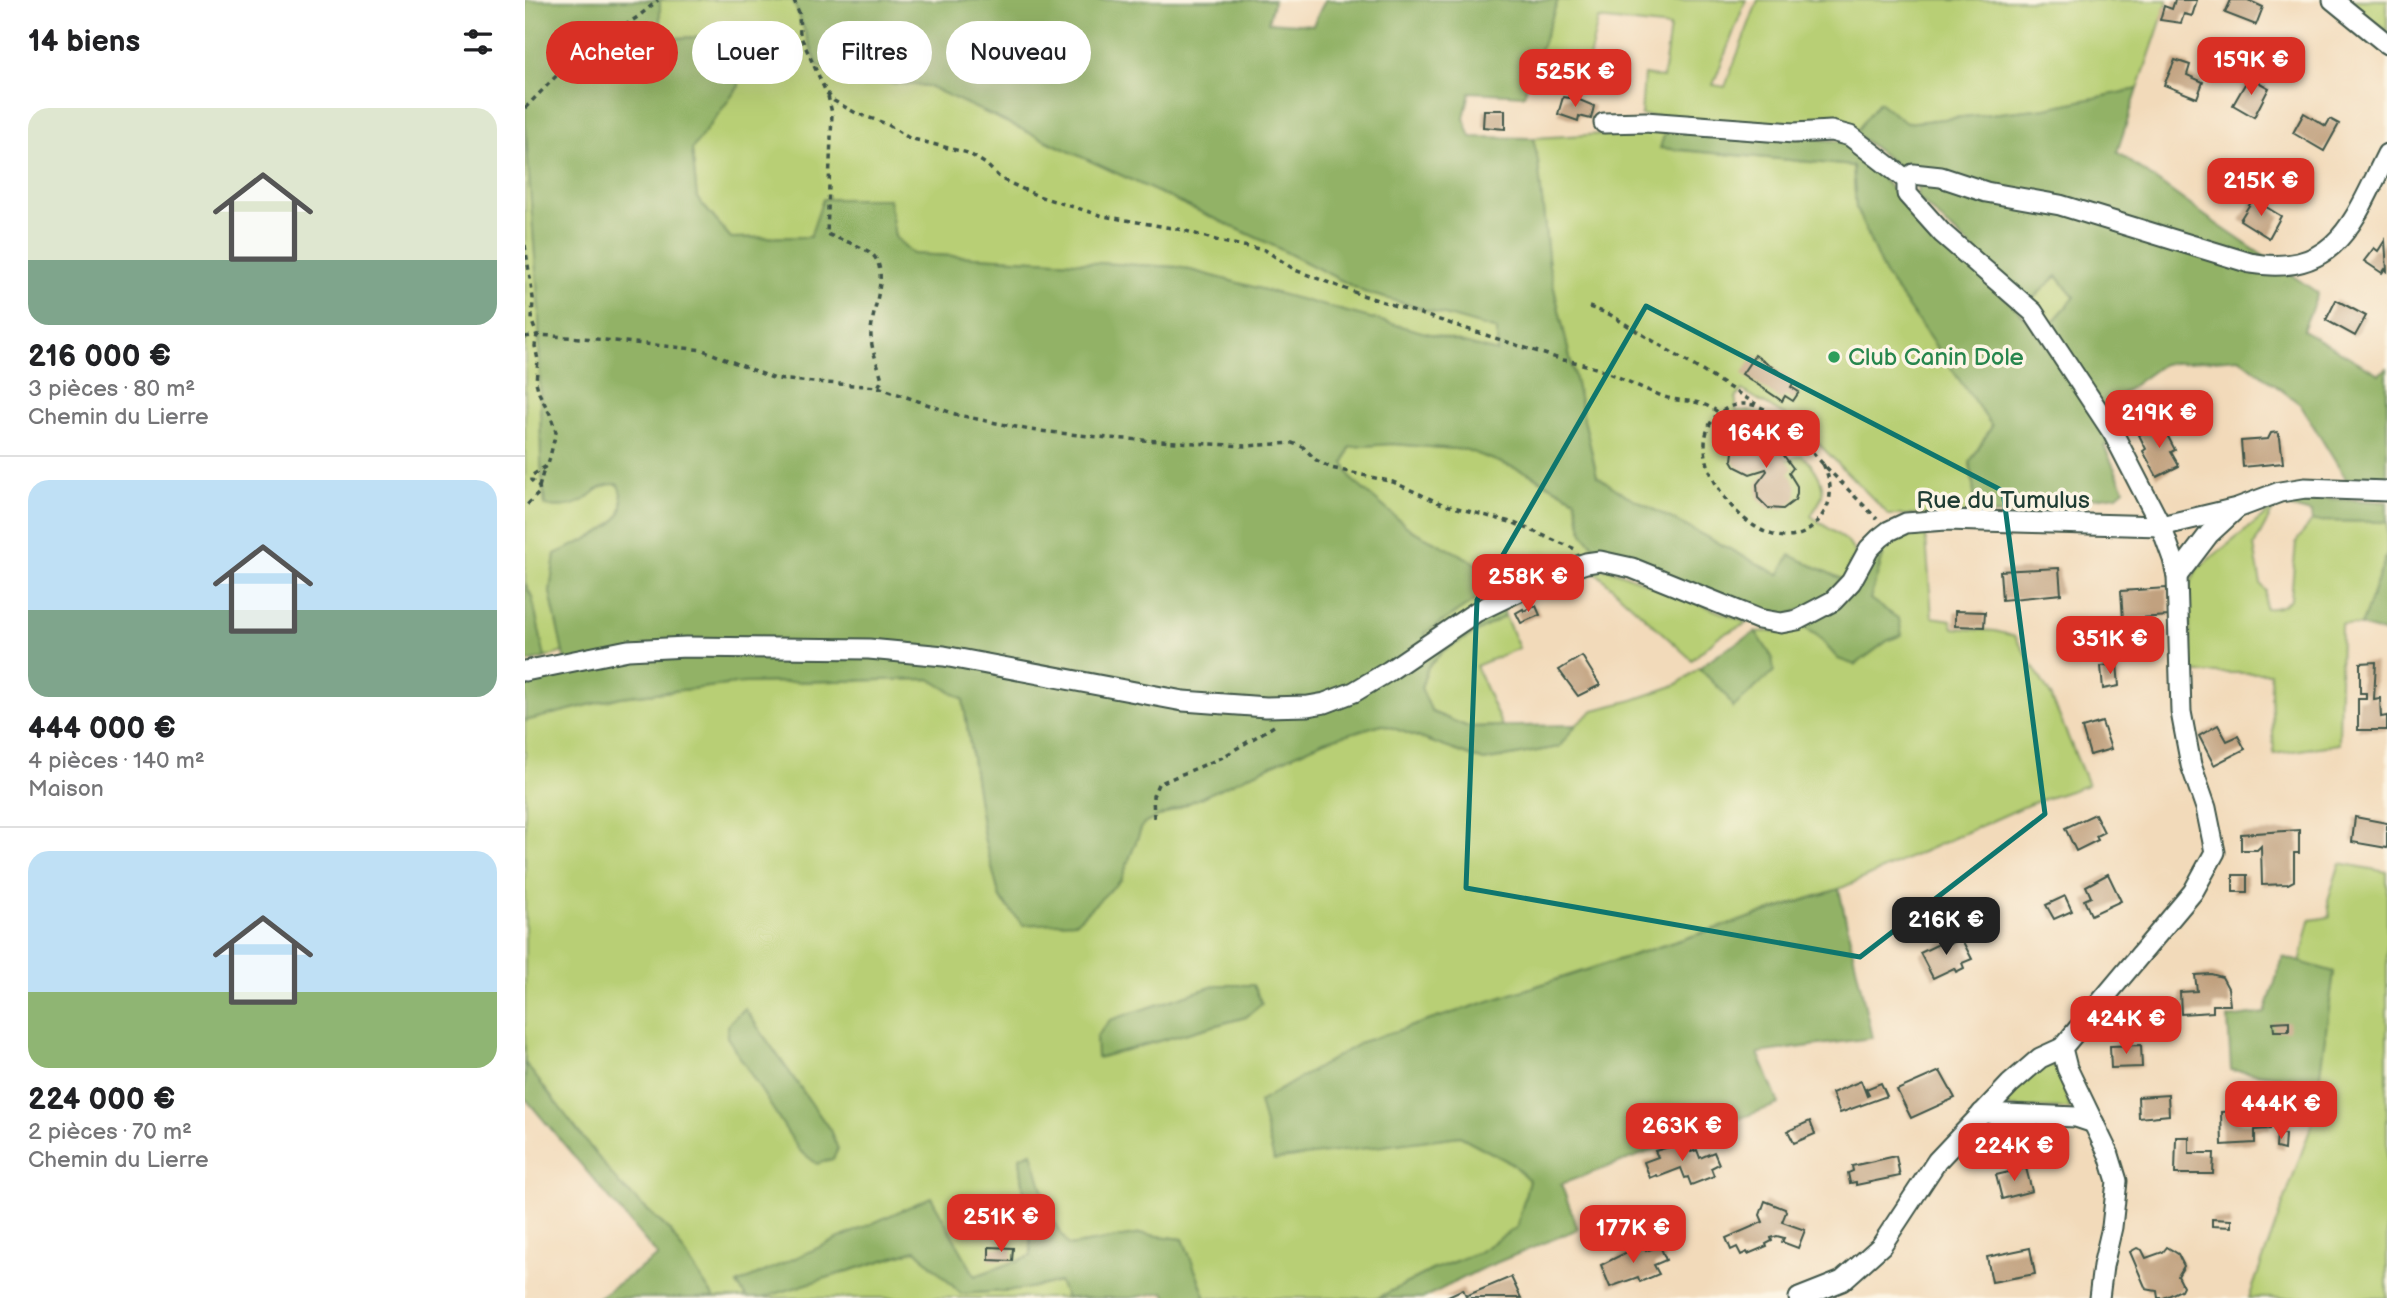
<!DOCTYPE html>
<html lang="fr">
<meta charset="utf-8">
<style>
:root{--surface:#fff;--page:#f6f6f6;--text:#202124;--muted:#757577;--line:#e0e0e0;--accent:#d93025}
body{margin:0;font-family:"Balsamiq Sans",sans-serif;background:var(--page);color:var(--text);height:100vh;display:flex;flex-direction:column;font-size:26px;white-space:nowrap}
*{box-sizing:border-box;margin:0}
p{font-size:23px;color:var(--muted)}
.icon{flex:none;width:38px;height:38px;fill:none;stroke:currentColor;stroke-width:2;stroke-linecap:round;stroke-linejoin:round}
.map{position:relative;flex:1;overflow:hidden}
.drawer{display:flex;flex-direction:column;background:var(--surface);width:525px}
.drawer>*{flex:none}
.top-card{position:absolute;left:21px;top:21px;width:665px;height:63px;display:flex;gap:14px}
.price{position:absolute;translate:-50% -60px;padding:0 16px;border-radius:14px;background:var(--accent);color:#fff;font-size:23px;line-height:46px;filter:drop-shadow(0 2px 4px #0008)}
.price::after{content:'';position:absolute;left:50%;top:42px;width:21px;height:16px;margin-left:-10px;background:inherit;clip-path:polygon(0 0,100% 0,50% 100%)}
.price.selected{background:#222;color:#fff}
ul{padding:0;list-style:none}
li{display:grid;align-content:center;gap:14px;height:371px;padding:0 28px}
li+li{border-top:2px solid var(--line)}
li span{display:grid;place-items:center;height:217px;border-radius:21px;color:#555}
li>.icon{margin-inline-start:auto}
span .icon{width:126px;height:126px;fill:#fffc;stroke-width:1}
li b{font-size:30px}
h2{display:flex;justify-content:space-between;align-items:center;height:84px;padding:0 28px;font-size:30px}
.tag{padding:0 24px;border-radius:32px;background:var(--surface);box-shadow:0 7px 28px #0002;font-size:24px;line-height:63px}
.tag.selected{background:var(--accent);color:#fff}
main{display:flex;flex:1;min-height:0}
.map>svg:first-child{display:block}
.green{fill:#b8cf74;stroke:#6c8654;stroke-width:2;fill-rule:evenodd}
.forest{fill:#92b266;stroke:#58784d;stroke-width:2}
.building{fill:#c1a17f}
.lines{fill:none;stroke-linecap:round;stroke-linejoin:round}
.minor-casing{stroke:#3f5548;stroke-width:23}
.path{stroke:#3f5548;stroke-width:3.5;stroke-dasharray:5 5;stroke-linecap:butt}
.minor{stroke:#fff;stroke-width:19}
.marked{fill:none;stroke:#0f766e;stroke-width:5;stroke-linejoin:round}
.leisure-dot{fill:#2e9e5b;stroke:#fcf5e5;stroke-width:2.5}
.labels{text-anchor:middle;stroke-width:7;stroke-linejoin:round;paint-order:stroke}
.leisure-label{font-size:24px;fill:#27864d;stroke:#fcf5e5;text-anchor:start}
.street-label{font-size:24px;fill:#1f3d34;stroke:#fcf5e5}
</style>
<main>
<section class="drawer">
<h2>14 biens<svg class="icon" aria-label="filters" viewBox="0 0 24 24"><path d="M4 7h16M4 17h16"/><circle cx="9" cy="7" r="2"/><circle cx="15" cy="17" r="2"/></svg></h2>
<ul>
<li><span style="background:linear-gradient(#dfe7d0 70%,#7fa58c 0)"><svg class="icon" aria-label="home" viewBox="0 0 24 24"><path d="M3 11l9-7 9 7M6 9v11h12V9"/></svg></span><div><b>216 000 €</b><p>3 pièces · 80 m²</p><p>Chemin du Lierre</p></div></li>
<li><span style="background:linear-gradient(#bfe0f5 60%,#7fa58c 0)"><svg class="icon" aria-label="home" viewBox="0 0 24 24"><path d="M3 11l9-7 9 7M6 9v11h12V9"/></svg></span><div><b>444 000 €</b><p>4 pièces · 140 m²</p><p>Maison</p></div></li>
<li><span style="background:linear-gradient(#bfe0f5 65%,#8fb573 0)"><svg class="icon" aria-label="home" viewBox="0 0 24 24"><path d="M3 11l9-7 9 7M6 9v11h12V9"/></svg></span><div><b>224 000 €</b><p>2 pièces · 70 m²</p><p>Chemin du Lierre</p></div></li>
</ul>
</section>
<div class="map">
<svg width="1862" height="1298" viewBox="0 0 1862 1298">
<rect width="100%" height="100%" fill="#fcf5e5"/>
<filter id="ink" filterUnits="userSpaceOnUse"><feTurbulence type="fractalNoise" baseFrequency=".0143" numOctaves="2"/><feDisplacementMap in="SourceGraphic" scale="14" xChannelSelector="R" yChannelSelector="G"/><feConvolveMatrix kernelMatrix="1 2 1 2 8 2 1 2 1" color-interpolation-filters="sRGB"/></filter>
<filter id="wash" filterUnits="userSpaceOnUse"><feTurbulence type="fractalNoise" baseFrequency=".00686" numOctaves="4" result="noise"/><feDisplacementMap in="SourceGraphic" scale="28" xChannelSelector="R" yChannelSelector="G"/><feGaussianBlur stdDeviation="1.57" result="paint"/><feColorMatrix in="noise" values="0 0 0 0 0 0 0 0 0 0 0 0 0 0 0 0 0 1.4 0 .05"/><feComposite in="paint" operator="in"/></filter>
<g filter="url(#wash)">
<rect width="100%" height="100%" fill="#f2daba"/>
<!-- green -->
<g class="green">
<path d="M135 0H268L293 66 325 80 403 86 745 244 839 292 973 330 972 352 654 267 387 254 370 237 364 199 285 237 206 238 172 198 167 149 214 86 179 37 148 38 135 27Z"/>
<path d="M1033 0H1221L1188 85 1200 87 1233 0H1643L1613 89 1521 108 1381 123 1330 133 1116 115 1119 75 1138 78 1145 27 1073 19 1062 68 1011 62Z"/>
<path d="M1824 0H1862V32Z"/>
<path d="M0 120 14 311 16 462 20 506C33 507 46 508 58 500 73 491 74 484 93 483 96 493 99 502 96 511 89 531 48 545 30 554L25 592 38 652 20 658 7 597 0 583Z"/>
<path d="M1115 132H1140L1136 148 1328 166 1331 208 1359 273 1467 426 1445 462 1452 515H1364L1275 425 1217 390 1211 398V411C1239 410 1256 418 1264 445L1258 454 1262 460 1276 455C1287 463 1300 481 1297 495 1296 502 1289 510 1286 516L1322 541 1333 557 1319 580 1254 575 1097 493 1072 476 1024 266 1013 161 1008 138Z"/>
<path d="M1532 276 1550 297 1524 326 1504 302Z"/>
<path d="M867 444 942 450 1003 473 1050 499 1058 533 1073 552 902 638 900 633 966 590 963 574 946 560 886 530 827 480 819 463 825 447Z"/>
<path d="M1749 508 1729 546 1736 584 1741 591 1740 608C1751 609 1759 607 1766 598L1771 542 1787 521 1862 522V554L1836 626 1816 624 1814 744 1749 754 1745 673H1666L1664 586 1672 569Z"/>
<path d="M1400 525 1407 617 1426 620 1428 628 1470 631 1490 636 1526 696 1563 785 1505 804 1314 889 837 1042 749 1159 935 1136 986 1163 1004 1180 993 1227 952 1253 907 1270 853 1298H681L658 1239 616 1234 544 1246 526 1218 506 1152 495 1157C497 1190 506 1223 506 1256L450 1276 406 1197 212 1285 222 1298H189L144 1230 94 1184 0 1063V721L96 697 219 683 405 679 438 699 459 837 475 898 596 880 618 824 799 741 857 724 959 761 1034 747 1051 725 1069 710 1108 700 1151 685 1174 668 1201 695 1208 708 1247 657 1231 632 1261 631 1277 623 1281 629 1292 635 1313 659 1330 665 1362 641 1374 619 1344 599 1358 556 1346 554 1364 538ZM737 1004 721 1017 572 1058ZM219 1009H220L305 1130 202 1037V1026Z"/>
<path d="M1067 569H1085L1223 623 1194 636 1167 660Z"/>
<path d="M980 616 994 648 951 666 977 726 943 727 907 712 896 688 903 667 918 651Z"/>
<path d="M1815 863 1862 872V1298H1724L1787 1124 1809 972 1775 963 1785 920 1805 917 1803 900Z"/>
<path d="M1526 1065 1534 1071 1545 1109 1477 1107 1480 1096 1517 1068Z"/>
<path d="M391 1250 436 1294 494 1290 535 1282 541 1298H237Z"/>
</g>
<!-- forest -->
<g class="forest">
<path d="M0 0H135V27L148 38 179 37 210 59 214 86 167 149 172 198 206 238 285 237 298 199H364L370 237 388 254 654 267 972 352V330L839 292 745 244 403 86 324 80 293 66 268 0H749L743 22 788 25 800 0H1033L999 95 945 92 939 118 946 137 1008 138 1013 161 1024 266 1072 476 1097 493 1254 575 1265 555 1319 580C1303 604 1272 614 1245 617L1073 552 1058 533 1050 499 1003 473 942 450 867 444 825 447 819 463 827 480 886 530 946 560 963 574 966 590 900 633 902 638 978 607 980 616 918 651 903 667 896 688 907 712 943 727 1051 725 1034 747 959 761 857 724 799 741 618 824 596 880 551 922 498 925 475 898 459 837 438 699 405 679 219 683 96 697 0 721V674L40 662 25 592 30 554C48 545 89 531 96 512 99 502 96 493 93 484 74 484 73 491 59 500 46 508 33 507 20 506L16 462 14 311 0 120Z"/>
<path d="M1613 89 1592 152 1693 225 1793 293 1778 330 1854 374 1862 368V482L1821 479 1775 404 1714 358 1638 364 1577 408 1524 326 1550 297 1532 276 1504 302 1392 197 1393 169 1378 170 1330 133 1354 102 1381 123 1521 108Z"/>
<path d="M1140 132 1265 136 1322 142 1390 213 1498 315 1516 337 1587 442 1579 446 1599 489 1592 495 1537 502 1538 514 1452 515 1445 462 1467 426 1359 273 1331 208 1328 166 1135 148Z"/>
<path d="M1777 497 1862 502V522L1787 521 1786 513 1764 507 1749 508 1755 500Z"/>
<path d="M1346 554 1358 556 1345 599 1374 619 1377 635 1362 641 1330 665 1313 659 1292 635 1281 629 1277 623Z"/>
<path d="M1862 554V634L1836 626Z"/>
<path d="M0 583 7 597 20 658 0 663Z"/>
<path d="M1231 632 1247 657 1249 671 1208 708 1201 695 1174 668 1191 655Z"/>
<path d="M1314 889 1347 1038 1233 1053 1254 1104 1036 1184 1053 1229 954 1270 899 1298H853L907 1270 952 1253 992 1227 1004 1180 986 1163 935 1136 749 1160 734 1102 837 1042Z"/>
<path d="M1758 957 1809 972 1790 1110 1767 1104 1770 1078 1706 1070 1703 1018 1740 1013Z"/>
<path d="M692 985H728L737 1003 721 1017 572 1058 571 1037 585 1020Z"/>
<path d="M220 1009 305 1130 313 1149 308 1159 292 1164 274 1150 202 1037C201 1021 208 1019 220 1009Z"/>
<path d="M0 1063 94 1184 144 1230 189 1298H72L133 1256 0 1098Z"/>
<path d="M507 1152 526 1218 544 1246 616 1234 658 1239 681 1298H643L639 1292 606 1298H541L534 1282 494 1290 436 1294 391 1250 237 1298H222L212 1284 406 1197 450 1276 506 1256C507 1223 497 1190 495 1157Z"/>
</g>
<g id="blocks">
<!-- building -->
<g class="building">
<path d="M1650 0H1672L1667 16 1659 14 1656 23 1635 20 1639 6 1647 9Z"/>
<path d="M1706 0H1723L1738 7 1731 25 1700 13Z"/>
<path d="M1650 60 1665 65 1662 75 1678 82 1672 98 1639 85Z"/>
<path d="M1724 77 1744 88 1729 117 1708 105Z"/>
<path d="M1045 96 1069 106 1066 119 1054 116 1053 121 1033 114 1038 97 1045 98Z"/>
<path d="M959 110H980V129L958 127Z"/>
<path d="M1779 113 1801 126 1805 119 1814 124 1799 151 1768 133Z"/>
<path d="M1728 199 1756 216 1744 238 1715 220Z"/>
<path d="M1860 240 1862 271 1860 269 1857 273 1839 261 1849 248 1853 251Z"/>
<path d="M1811 300 1841 316 1830 336 1801 320Z"/>
<path d="M1230 355 1269 382 1266 387 1274 392 1268 401 1260 396 1257 401 1217 374Z"/>
<path d="M1636 423 1650 450 1646 452 1654 466 1632 477 1618 451 1621 449 1614 435Z"/>
<path d="M1752 432 1755 438 1758 463 1718 467 1716 441 1743 439 1746 433Z"/>
<path d="M1228 433 1236 435 1247 447 1251 445 1268 468 1264 473 1272 486V493L1270 500 1258 509 1243 508 1233 498 1232 484 1242 471 1241 469 1225 474 1211 467 1207 460 1209 444 1213 438Z"/>
<path d="M1534 568 1536 594 1477 600 1475 571Z"/>
<path d="M1642 588 1644 616 1598 619 1596 591Z"/>
<path d="M1011 606 1015 615 996 623 991 613 998 609 999 611Z"/>
<path d="M1430 611 1460 612 1459 627 1430 626Z"/>
<path d="M1057 656 1075 685 1053 696 1034 670Z"/>
<path d="M1851 662 1849 699 1855 698 1856 717 1862 716V730H1833V699H1841V693H1835V663Z"/>
<path d="M1592 664 1594 686 1578 689 1576 666Z"/>
<path d="M1577 722 1586 749 1565 755 1557 728Z"/>
<path d="M1693 725 1702 741 1713 736 1720 749 1689 765 1674 736Z"/>
<path d="M1570 814 1579 832 1571 836 1573 840 1551 851 1540 828Z"/>
<path d="M1830 817 1862 823V848L1827 842Z"/>
<path d="M1774 830V853H1769V881L1763 884 1737 885 1736 846 1732 850H1716V834Z"/>
<path d="M1583 874 1596 901 1566 915 1559 900 1566 897 1561 886Z"/>
<rect x="1708" y="875" width="14" height="17"/>
<path d="M1540 896 1547 911 1529 919 1521 905Z"/>
<path d="M1436 938 1447 959 1437 963 1439 968 1431 972 1429 968 1408 978 1395 953 1424 939 1426 943Z"/>
<path d="M1670 975 1686 974 1697 977 1703 988 1705 1005H1688V1012L1656 1014 1655 992 1672 991Z"/>
<path d="M1764 1021V1031H1749L1748 1022Z"/>
<path d="M1616 1045 1617 1067 1586 1068 1585 1046Z"/>
<path d="M1415 1071 1430 1098 1386 1118 1372 1090Z"/>
<path d="M1336 1081 1342 1096 1344 1095 1341 1089 1356 1083 1362 1096 1315 1113 1307 1093Z"/>
<path d="M1643 1095 1644 1115 1614 1118 1613 1097Z"/>
<path d="M1712 1111 1713 1123 1745 1124V1129L1730 1130V1143L1697 1145 1696 1112Z"/>
<path d="M1285 1121 1290 1134 1269 1143 1263 1131Z"/>
<path d="M1752 1133 1760 1134 1759 1150 1751 1148Z"/>
<path d="M1651 1137H1664V1153H1689L1688 1174H1650Z"/>
<path d="M1162 1142 1166 1152 1172 1150 1175 1158 1189 1152 1194 1164 1186 1168 1189 1176 1166 1185 1163 1177 1160 1178 1156 1168 1133 1177 1132 1175 1125 1178 1119 1162 1133 1157 1130 1151Z"/>
<path d="M1371 1156 1375 1176 1331 1185V1182L1325 1183 1323 1173 1328 1171 1327 1166Z"/>
<path d="M1501 1168 1507 1191 1477 1199 1471 1175Z"/>
<path d="M1240 1201 1260 1209 1261 1212 1257 1222 1280 1230 1273 1248 1257 1242 1259 1238 1252 1236 1246 1238 1247 1241 1241 1244 1242 1246 1223 1254 1222 1252 1216 1255 1212 1247 1206 1250 1201 1238 1238 1222 1235 1215Z"/>
<path d="M1687 1219 1706 1220V1227L1687 1226Z"/>
<path d="M1118 1244 1121 1251 1135 1246 1141 1260 1129 1265 1134 1274 1115 1282 1113 1277 1085 1287 1076 1265Z"/>
<path d="M464 1247 488 1248 487 1261 464 1260Z"/>
<path d="M1642 1247 1653 1254 1659 1266 1653 1276 1658 1286 1656 1290 1639 1298H1633L1632 1291 1621 1289 1605 1252 1612 1248 1617 1250 1621 1258 1638 1252Z"/>
<path d="M1505 1248 1510 1274 1467 1282 1462 1257Z"/>
<path d="M986 1277 996 1298H919L938 1289 941 1296Z"/>
</g>
</g>
</g>
<g filter="url(#ink)">
<use href="#blocks" fill-opacity="0" stroke="#3f5548" stroke-width="2"/>
<g class="lines">
<defs>
<g id="minor">
<path d="M1808 0 1862 44"/>
<path d="M1079 123 1120 122 1269 133 1306 131 1325 136 1382 180"/>
<path d="M1652 576 1684 534 1711 509"/>
<path d="M0 671 103 650 161 647 344 649 419 656 658 701 741 707 783 706 800 703 829 692 864 671 951 612 1032 573 1061 563 1075 561 1107 568 1233 619 1256 623 1272 620 1308 601 1326 582 1344 549 1355 538 1364 531 1381 523 1421 520 1636 526 1712 508 1755 492 1780 488 1862 491"/>
<path d="M1457 1113 1551 1117 1569 1123"/>
<path d="M1274 1298 1317 1281 1356 1246 1412 1161 1485 1084 1515 1058 1537 1048"/>
<path d="M1574 1298 1578 1266 1587 1227 1592 1181 1584 1155 1542 1068 1537 1048 1668 892 1690 852 1681 808 1666 765 1656 712 1652 576 1648 559 1636 526 1588 433 1508 312 1417 233 1382 194V180L1388 174 1416 177 1461 192 1535 205 1725 263C1812 278 1829 220 1862 154"/>
</g>
</defs>
<!-- minor casing -->
<use href="#minor" class="minor-casing"/>
<!-- path -->
<g class="path">
<path d="M269 0 274 13 275 35 301 92 309 101 331 113 362 124 384 138 443 153 461 164 476 179 513 196 578 216 658 230 697 242 740 250 770 270 834 294 1038 360C1074 365 1103 383 1137 396 1158 404 1174 397 1194 413"/>
<path d="M303 96 307 113 302 234C312 238 341 248 347 254 367 273 344 314 346 338 347 352 354 366 357 380L353 387"/>
<path d="M0 108 43 64 114 16 133 0"/>
<path d="M0 245 8 298 7 322 12 335 10 346 13 360 11 382 14 393 25 414 31 432 23 465 6 476V480L14 487 15 492 0 507"/>
<path d="M1064 307 1084 314 1231 404"/>
<path d="M0 337 12 335 71 339 178 350 250 379 353 387 433 415 505 430 583 438 721 446 767 443 778 447 791 460 806 468 868 482 917 504 989 523 1050 549"/>
<path d="M1298 464C1306 480 1309 498 1298 514 1251 591 1137 453 1197 411 1238 384 1276 441 1300 466 1317 484 1335 501 1352 519"/>
<path d="M14 487 19 469"/>
<path d="M629 818 628 796 633 784 696 758 749 726"/>
</g>
<!-- minor -->
<use href="#minor" class="minor"/>
</g>
</g>
<!-- marked area -->
<path class="marked" d="M1121 306 1478 491 1520 814 1335 957 941 888 952 600Z"/>
<!-- markers -->
<circle class="leisure-dot" cx="1309" cy="357" r="7"/>
<g class="labels">
<!-- leisure labels -->
<g class="leisure-label">
<text x="1323" y="365">Club Canin Dole</text>
</g>
<!-- street labels -->
<g class="street-label">
<text x="1478" y="508">Rue du Tumulus</text>
</g>
</g>
</svg>
<b class="price" style="left:1726px;top:97px">159K €</b>
<b class="price" style="left:1050px;top:109px">525K €</b>
<b class="price" style="left:1736px;top:218px">215K €</b>
<b class="price" style="left:1634px;top:450px">219K €</b>
<b class="price" style="left:1241px;top:470px">164K €</b>
<b class="price" style="left:1003px;top:614px">258K €</b>
<b class="price" style="left:1585px;top:676px">351K €</b>
<b class="price selected" style="left:1421px;top:957px">216K €</b>
<b class="price" style="left:1601px;top:1056px">424K €</b>
<b class="price" style="left:1756px;top:1141px">444K €</b>
<b class="price" style="left:1157px;top:1163px">263K €</b>
<b class="price" style="left:1489px;top:1183px">224K €</b>
<b class="price" style="left:476px;top:1254px">251K €</b>
<b class="price" style="left:1108px;top:1265px">177K €</b>
<div class="top-card">
<a class="tag selected">Acheter</a>
<a class="tag">Louer</a>
<a class="tag">Filtres</a>
<a class="tag">Nouveau</a>
</div>
</div>
</main>
